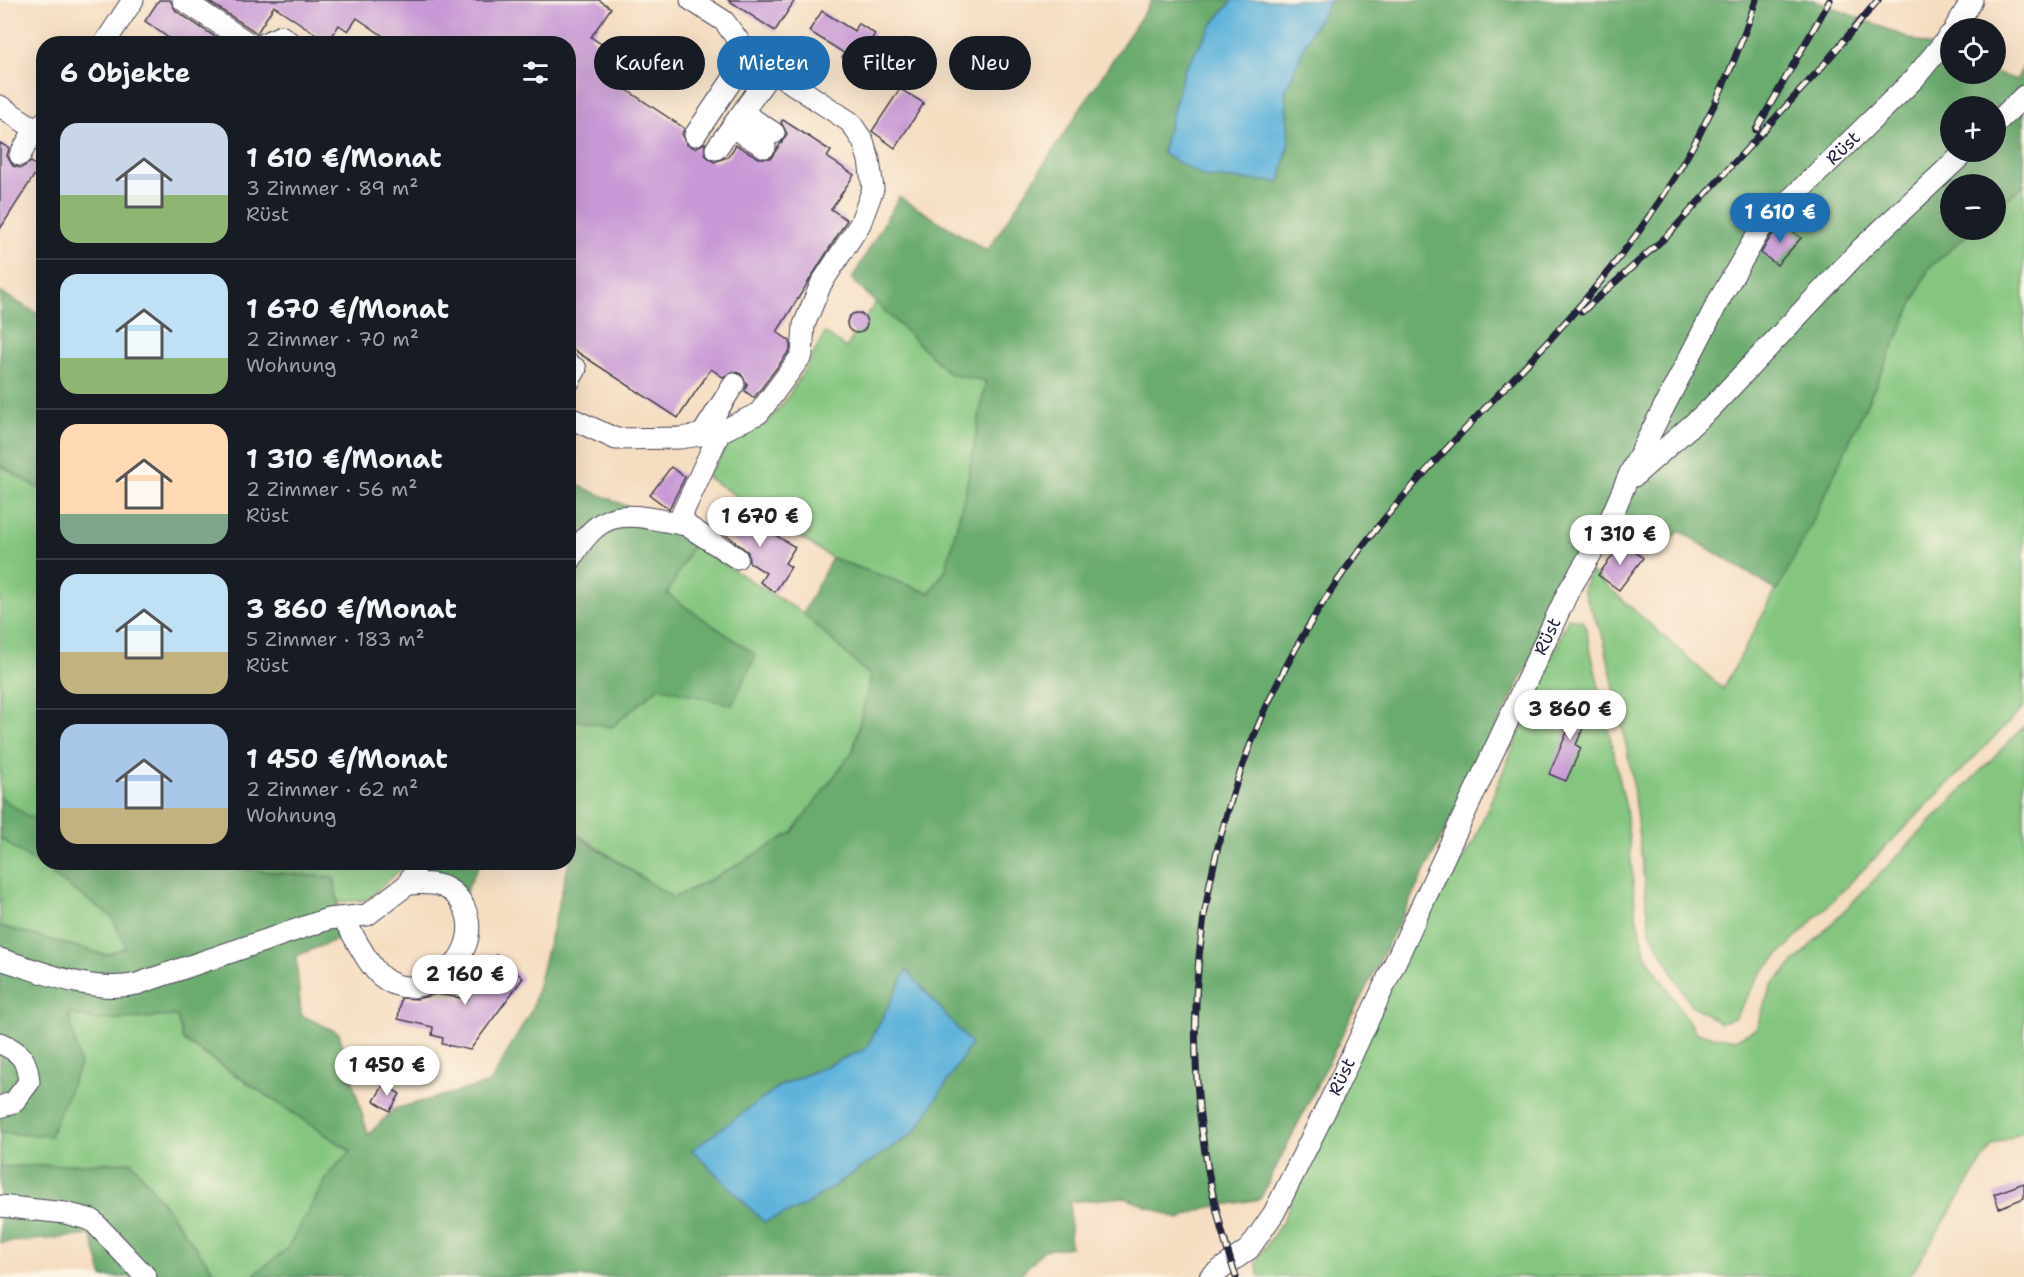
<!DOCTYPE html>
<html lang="de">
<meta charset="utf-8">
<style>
:root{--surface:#171b24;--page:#242831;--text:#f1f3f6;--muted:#9ea1a6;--line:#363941;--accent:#1f6fb2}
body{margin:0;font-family:"Shantell Sans",sans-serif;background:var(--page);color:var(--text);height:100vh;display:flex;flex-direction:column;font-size:22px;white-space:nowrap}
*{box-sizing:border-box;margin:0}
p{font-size:20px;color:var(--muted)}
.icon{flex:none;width:33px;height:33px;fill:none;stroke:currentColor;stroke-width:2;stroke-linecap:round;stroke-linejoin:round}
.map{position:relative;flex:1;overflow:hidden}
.sheet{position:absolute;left:36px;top:36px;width:540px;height:834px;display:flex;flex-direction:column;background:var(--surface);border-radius:24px;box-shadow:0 6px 24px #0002}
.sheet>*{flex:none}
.banner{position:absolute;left:594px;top:36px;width:570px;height:54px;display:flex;gap:12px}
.controls{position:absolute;left:1940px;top:18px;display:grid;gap:12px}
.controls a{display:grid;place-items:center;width:66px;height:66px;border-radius:50%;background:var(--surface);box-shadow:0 6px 24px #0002;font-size:30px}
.price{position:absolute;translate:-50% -51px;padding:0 14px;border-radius:21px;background:#fff;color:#222;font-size:20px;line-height:39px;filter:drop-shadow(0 2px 3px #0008)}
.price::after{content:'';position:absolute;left:50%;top:36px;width:18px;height:14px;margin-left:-9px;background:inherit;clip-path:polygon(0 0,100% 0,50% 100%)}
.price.active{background:var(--accent);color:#fff}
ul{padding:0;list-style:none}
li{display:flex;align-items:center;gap:18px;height:150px;padding:0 24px}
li+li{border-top:2px solid var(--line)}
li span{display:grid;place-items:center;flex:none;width:168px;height:120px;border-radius:18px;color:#555}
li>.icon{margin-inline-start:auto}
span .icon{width:72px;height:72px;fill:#fffc;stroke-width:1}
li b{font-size:26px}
h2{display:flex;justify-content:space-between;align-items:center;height:72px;padding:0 24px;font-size:26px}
.pill{padding:0 21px;border-radius:27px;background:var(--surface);box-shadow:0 6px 24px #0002;font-size:21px;line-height:54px}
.pill.active{background:var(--accent);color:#fff}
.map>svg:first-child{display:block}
.green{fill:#84c67f;stroke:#53745d;stroke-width:1.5}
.forest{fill:#6bab6e;stroke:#466654;stroke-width:1.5;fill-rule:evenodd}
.water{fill:#5fb3db;stroke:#406a8b;stroke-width:1.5}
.building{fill:#c899d6}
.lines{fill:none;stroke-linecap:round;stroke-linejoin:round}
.minor-casing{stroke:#423e4f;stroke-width:23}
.minor{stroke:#fff;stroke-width:21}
.rail-casing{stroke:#22223b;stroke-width:7}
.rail{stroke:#fcf5e5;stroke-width:4.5;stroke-dasharray:14;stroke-linecap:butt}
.labels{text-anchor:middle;stroke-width:6;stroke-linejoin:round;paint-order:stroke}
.street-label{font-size:18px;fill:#22223b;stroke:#fcf5e5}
</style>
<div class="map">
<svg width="2024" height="1277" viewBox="0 0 2024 1277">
<rect width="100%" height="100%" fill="#fcf5e5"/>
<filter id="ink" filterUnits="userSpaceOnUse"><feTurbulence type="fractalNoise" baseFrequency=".0167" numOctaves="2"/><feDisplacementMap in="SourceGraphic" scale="12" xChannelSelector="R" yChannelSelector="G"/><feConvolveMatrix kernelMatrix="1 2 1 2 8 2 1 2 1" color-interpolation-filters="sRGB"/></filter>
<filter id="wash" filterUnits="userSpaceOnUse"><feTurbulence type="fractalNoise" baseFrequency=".008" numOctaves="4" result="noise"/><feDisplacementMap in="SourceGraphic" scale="24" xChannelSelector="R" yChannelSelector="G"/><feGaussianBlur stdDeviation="1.35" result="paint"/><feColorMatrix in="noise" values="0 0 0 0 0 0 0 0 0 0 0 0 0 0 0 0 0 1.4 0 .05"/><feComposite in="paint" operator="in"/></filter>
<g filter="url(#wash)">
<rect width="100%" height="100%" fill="#f5ddc1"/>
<!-- green -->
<g class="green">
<path d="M2024 184V707L1761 973 1735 1018 1720 1023 1690 1004 1650 931 1631 769 1604 640 1583 590 1590 571 1723 689 1812 523 1929 268 1973 230H1995V210Z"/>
<path d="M876 302 950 374 986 381 965 494 946 569 929 593 832 558 707 477 733 436C745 433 757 429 767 421 785 407 814 354 825 333L846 348Z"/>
<path d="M0 465 43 491V818L29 817 0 797Z"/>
<path d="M693 545 803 613 871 677 853 751 792 833 714 878 673 898 569 828 568 719 612 727 659 687 756 655 667 594Z"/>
<path d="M1568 618 1584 621 1626 808 1636 915 1646 956 1696 1033 1735 1040 1756 1029 1771 986 2024 726V1131L1992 1146 1909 1277H1259L1256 1261 1283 1221 1381 986 1473 843Z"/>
<path d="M0 838 112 917 127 947 106 955 0 926Z"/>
<path d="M174 863H407L367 900 338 902 334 878Z"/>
<path d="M69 1013 97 1020 177 1016 183 1040 351 1152 331 1171 287 1249 251 1277H218L132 1162 0 1167V1133L50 1135Z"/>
</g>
<!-- forest -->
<g class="forest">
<path d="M1152 0H1233L1212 25 1184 70 1162 153 1205 177 1280 182 1289 141 1285 92 1311 32 1331 0H1813L1950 54V74L1995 72 2016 80 2024 65V184L1995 210V184H1950V230H1973L1929 268 1812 523 1777 591 1680 531 1662 548 1599 524 1260 1199 1205 1208 1179 1219 1123 1197 1070 1202V1247L1044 1250 1018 1277H251L287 1249 331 1171 351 1151 183 1040 177 1016 97 1020 69 1013 80 1065 50 1136 0 1133V926L106 955 126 947 112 917 0 838V797L29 817 43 818 44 862 174 863 334 878 343 937 296 956 301 1015 339 1033 368 1135 394 1109 490 1083 532 1009 576 835 673 898 714 878 792 833 853 751 871 677 803 613 832 558 930 593 946 569 965 494 986 381 950 374 852 279 899 197 987 251ZM1950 106H1995V152H1950ZM907 971 916 1131 802 1207 764 1221 780 1086 866 1049Z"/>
<path d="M0 292 43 317V491L0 465Z"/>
<path d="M568 481 670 525 693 545 667 594 756 655 732 705 659 687 612 727 569 719Z"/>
<path d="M416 863H480L463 897Z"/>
<path d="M132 1162 218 1277H103L91 1235 0 1243V1167Z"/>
</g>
<!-- water -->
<g class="water">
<path d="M1233 0H1331L1311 32 1285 92 1289 141 1280 182 1205 177 1162 153 1184 70 1212 25Z"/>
<path d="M907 970 971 1044 916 1131 802 1207 764 1222 692 1150 780 1086 866 1049Z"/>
</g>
<g id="blocks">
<!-- building -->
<g class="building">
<path d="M159 0H170L176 11 226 44H177L145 21Z"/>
<path d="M206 0H599L611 8 591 37 637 68 624 88 684 128 682 135 687 145 695 148 705 143V155L714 162 728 157 736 145 759 158H771L787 134 781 122 783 120 831 151 827 157 854 175 831 209 847 220 777 332 790 341V350L754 398 745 391 747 384 741 374 734 371 723 377 711 369 678 418 568 346V44H395L357 18 348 31 339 25 328 42 274 6 257 33Z"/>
<path d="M728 0H795L775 31Z"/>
<path d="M822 11 854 31 858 23 875 34 855 65 842 57 844 53 809 31Z"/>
<path d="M900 89 924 103 895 148 872 131Z"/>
<path d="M0 143 9 148 7 156 13 166 21 168 31 162 39 168 0 229Z"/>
<path d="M1784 224 1801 238 1777 265 1761 253 1771 236Z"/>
<circle cx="857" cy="323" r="10"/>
<path d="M671 467 685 477 669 509 650 495Z"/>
<path d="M732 509 795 547 785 563 791 567 775 592 760 582 766 573 749 562 748 552 719 529Z"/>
<path d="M1622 543 1643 558 1619 590 1598 575Z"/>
<path d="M1572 701 1591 709 1576 745 1581 748 1566 781 1549 774 1568 730 1561 727Z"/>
<path d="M496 955 523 978 470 1050 442 1044 443 1038 432 1035 433 1027 398 1019 401 998 417 999 436 994 468 999 462 982 470 971 481 972Z"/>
<path d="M384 1084 400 1094 390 1111 374 1101Z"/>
<path d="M2024 1183V1198L1999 1208 1994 1194Z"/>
</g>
</g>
</g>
<g filter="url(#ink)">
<use href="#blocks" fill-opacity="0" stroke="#423e4f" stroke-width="1.5"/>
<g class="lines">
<defs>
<g id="minor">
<path d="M183 0 250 44"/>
<path d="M1955 28 1972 0"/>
<path d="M104 44 133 0"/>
<path d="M263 44 281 36 292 44"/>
<path d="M0 106 35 129 44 122"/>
<path d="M743 113 774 133"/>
<path d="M1995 124 2024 96"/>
<path d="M732 127 765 147"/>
<path d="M695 135 749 55"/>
<path d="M716 149 772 71"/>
<path d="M20 155 35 129"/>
<path d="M568 364 576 369 568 383"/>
<path d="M568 417 616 439 680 438 720 432 759 413 802 355 804 325 821 284 860 224 873 189 869 160 863 141 850 122 749 55 724 21 691 0"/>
<path d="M720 432 682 514 686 525 737 558"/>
<path d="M703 433 734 384"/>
<path d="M1634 476 1710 409 1862 248 1965 152"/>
<path d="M568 564C603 502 625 514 686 525"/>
<path d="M344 920C354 935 368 966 382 977 420 1009 485 958 465 909 453 883 433 882 408 884"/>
<path d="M0 959C43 972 92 994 137 984L328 919 367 915 408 884 418 862"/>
<path d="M0 1043C22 1053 27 1059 29 1082L14 1102 0 1107"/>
<path d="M0 1206 65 1213 92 1220 146 1277"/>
<path id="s1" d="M1210 1277 1249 1249 1274 1213 1336 1089 1568 592 1607 527 1630 473 1719 300 1761 228 1914 79 1950 35"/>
</g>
</defs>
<!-- minor casing -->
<use href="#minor" class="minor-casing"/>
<!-- minor -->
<use href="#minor" class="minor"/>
<defs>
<g id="rail">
<path d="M1756 130 1830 0"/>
<path d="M1582 312 1669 234 1820 69 1878 0"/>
<path d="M1236 1277C1147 1016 1208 734 1381 523 1454 434 1540 358 1611 268 1675 188 1725 97 1756 0"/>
</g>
</defs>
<!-- rail casing -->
<use href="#rail" class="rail-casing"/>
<!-- rail -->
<use href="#rail" class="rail"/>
</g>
</g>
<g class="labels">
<!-- street labels -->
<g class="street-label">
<text dy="6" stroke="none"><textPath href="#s1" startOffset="1306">Rüst</textPath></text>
<text dy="6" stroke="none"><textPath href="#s1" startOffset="730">Rüst</textPath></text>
<text dy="6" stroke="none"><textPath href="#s1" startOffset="244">Rüst</textPath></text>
</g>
</g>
</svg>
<div class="controls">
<a><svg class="icon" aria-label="locate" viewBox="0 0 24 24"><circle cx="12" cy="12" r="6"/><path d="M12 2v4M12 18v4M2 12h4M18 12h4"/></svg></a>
<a>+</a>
<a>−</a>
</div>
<b class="price active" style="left:1780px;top:244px">1 610 €</b>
<b class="price" style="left:760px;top:548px">1 670 €</b>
<b class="price" style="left:1620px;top:566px">1 310 €</b>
<b class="price" style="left:1570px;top:741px">3 860 €</b>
<b class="price" style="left:465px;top:1006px">2 160 €</b>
<b class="price" style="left:387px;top:1097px">1 450 €</b>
<div class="banner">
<a class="pill">Kaufen</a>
<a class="pill active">Mieten</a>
<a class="pill">Filter</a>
<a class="pill">Neu</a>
</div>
<section class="sheet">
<h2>6 Objekte<svg class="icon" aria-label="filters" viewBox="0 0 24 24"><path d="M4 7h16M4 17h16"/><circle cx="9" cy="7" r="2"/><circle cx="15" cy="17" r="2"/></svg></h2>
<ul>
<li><span style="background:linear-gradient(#c9d6e8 60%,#8fb573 0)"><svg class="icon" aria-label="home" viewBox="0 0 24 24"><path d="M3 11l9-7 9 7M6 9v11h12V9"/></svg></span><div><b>1 610 €/Monat</b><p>3 Zimmer · 89 m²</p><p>Rüst</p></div></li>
<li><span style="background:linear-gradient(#bfe0f5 70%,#8fb573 0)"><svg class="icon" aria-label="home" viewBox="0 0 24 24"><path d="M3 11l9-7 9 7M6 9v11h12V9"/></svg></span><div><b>1 670 €/Monat</b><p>2 Zimmer · 70 m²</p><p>Wohnung</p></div></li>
<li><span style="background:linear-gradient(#ffd9b3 75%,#7fa58c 0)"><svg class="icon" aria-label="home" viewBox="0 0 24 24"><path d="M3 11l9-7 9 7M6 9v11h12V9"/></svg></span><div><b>1 310 €/Monat</b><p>2 Zimmer · 56 m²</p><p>Rüst</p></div></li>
<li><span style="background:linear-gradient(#bfe0f5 65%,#c2b280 0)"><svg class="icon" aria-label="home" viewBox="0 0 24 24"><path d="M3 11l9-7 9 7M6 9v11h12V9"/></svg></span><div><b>3 860 €/Monat</b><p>5 Zimmer · 183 m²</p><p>Rüst</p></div></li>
<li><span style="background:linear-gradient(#a9c7e8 70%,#c2b280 0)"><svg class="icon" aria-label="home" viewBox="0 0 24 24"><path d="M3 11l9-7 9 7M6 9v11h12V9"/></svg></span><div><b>1 450 €/Monat</b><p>2 Zimmer · 62 m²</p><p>Wohnung</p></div></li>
</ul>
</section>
</div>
